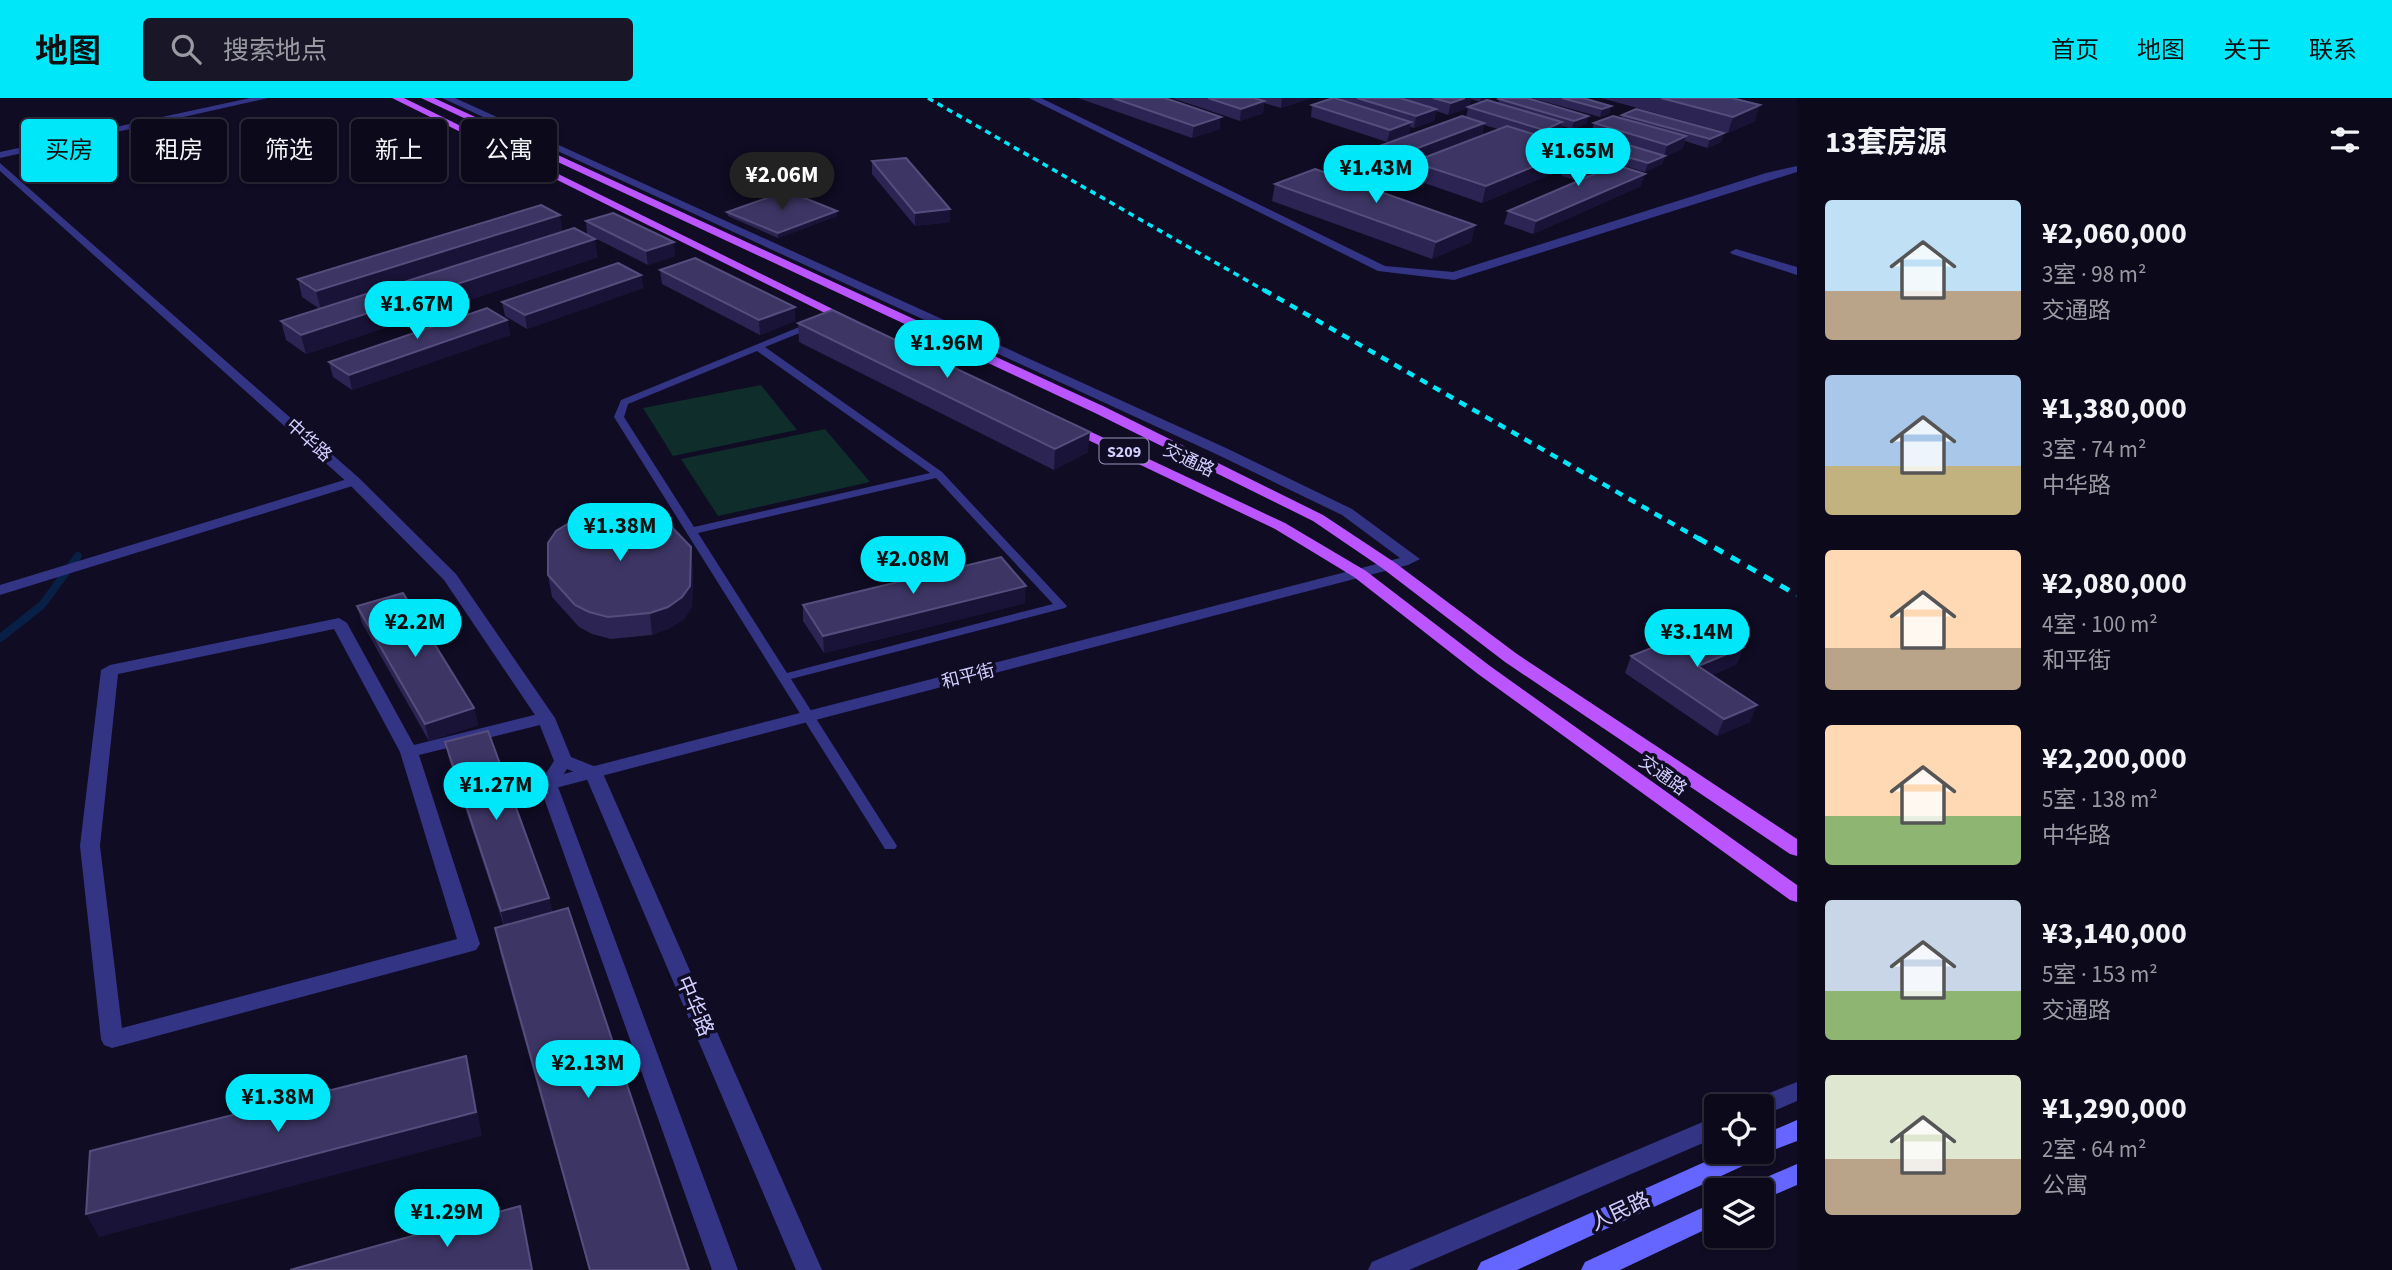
<!DOCTYPE html>
<html lang="zh">
<meta charset="utf-8">
<style>
:root{--surface:#0b091a;--page:#191727;--text:#f1f3f6;--muted:#9a9aa2;--line:#2b2a39;--accent:#00e7f9}
body{margin:0;font-family:"Source Sans 3","Noto Sans SC",sans-serif;background:var(--page);color:var(--text);height:100vh;display:flex;flex-direction:column;font-size:26px;white-space:nowrap}
*{box-sizing:border-box;margin:0}
p{font-size:23px;color:var(--muted)}
.icon{flex:none;width:38px;height:38px;fill:none;stroke:currentColor;stroke-width:2;stroke-linecap:round;stroke-linejoin:round}
.map{position:relative;flex:1;overflow:hidden}
.sheet{display:flex;flex-direction:column;background:var(--surface);width:595px}
.sheet>*{flex:none}
.top-card{position:absolute;left:21px;top:21px;width:665px;height:63px;display:flex;gap:14px}
.tools{position:absolute;left:1704px;top:996px;display:grid;gap:14px}
.tools a{display:grid;place-items:center;width:70px;height:70px;border-radius:7px;background:var(--surface);box-shadow:0 2px 5px #0004,0 0 0 2px var(--line);font-size:35px}
.price{position:absolute;translate:-50% -60px;padding:0 16px;border-radius:24px;background:var(--accent);color:#111;font-size:23px;line-height:46px;filter:drop-shadow(0 2px 4px #0008)}
.price::after{content:'';position:absolute;left:50%;top:42px;width:21px;height:16px;margin-left:-10px;background:inherit;clip-path:polygon(0 0,100% 0,50% 100%)}
.price.on{background:#222;color:#fff}
ul{padding:0;list-style:none}
li{display:flex;align-items:center;gap:21px;height:175px;padding:0 28px}
li span{display:grid;place-items:center;flex:none;width:196px;height:140px;border-radius:7px;color:#555}
li>.icon{margin-inline-start:auto}
span .icon{width:84px;height:84px;fill:#fffc;stroke-width:1}
li b{font-size:30px}
h2{display:flex;justify-content:space-between;align-items:center;height:84px;padding:0 28px;font-size:30px}
.tag{padding:0 24px;border-radius:7px;background:var(--surface);box-shadow:0 2px 5px #0004,0 0 0 2px var(--line);font-size:24px;line-height:63px}
.tag.on{background:var(--accent);color:#111}
header{display:flex;align-items:center;gap:42px;box-sizing:border-box;height:98px;padding:0 35px;background:var(--accent);color:#111}
header strong{font-size:33px}
nav{display:flex;gap:38px;margin-inline-start:auto;font-size:24px}
.search{width:490px;height:63px;background:var(--page);display:flex;align-items:center;gap:18px;box-sizing:border-box;padding:0 24px;border-radius:7px;color:var(--muted);font-size:26px}
main{display:flex;flex:1;min-height:0}
.map>svg:first-child{display:block}
.green{fill:#0f2d2b}
.lines{fill:none;stroke-linecap:round;stroke-linejoin:round}
.stream{stroke:#082046;stroke-width:8}
.service{fill:#343485;fill-rule:evenodd}
.minor{fill:#343485;fill-rule:evenodd}
.tertiary{fill:#343485;fill-rule:evenodd}
.secondary{fill:#6565ff;fill-rule:evenodd}
.primary{fill:#ba55ff;fill-rule:evenodd}
.rail-far2{stroke:#00e7f9;stroke-width:3.5;stroke-dasharray:6 5;stroke-linecap:butt}
.rail-far1{stroke:#00e7f9;stroke-width:4.5;stroke-dasharray:8 7;stroke-linecap:butt}
.rail{stroke:#00e7f9;stroke-width:5;stroke-dasharray:10 9;stroke-linecap:butt}
.wall{fill:#2c2452}
.shaded-wall{fill:#191337}
.building{fill:#3d3665;stroke:#554e7d;stroke-width:2}
.labels{text-anchor:middle;stroke-width:7;stroke-linejoin:round;paint-order:stroke}
.shield{fill:#0f0c23;stroke:#9894bd;stroke-width:2}
.shield-label{font-size:16px;font-weight:bold;fill:#d2ceff}
.street-label{font-size:18px;fill:#d2ceff;stroke:#0f0c23}
.near-street-label{font-size:21px;fill:#d2ceff;stroke:#0f0c23}
</style>
<header>
<strong>地图</strong>
<div class="search"><svg class="icon" aria-label="search" viewBox="0 0 24 24"><circle cx="10" cy="10" r="6"/><path d="M15 15l6 6"/></svg>搜索地点</div>
<nav><a>首页</a><a>地图</a><a>关于</a><a>联系</a></nav>
</header>
<main>
<div class="map">
<svg width="1797" height="1172" viewBox="0 0 1797 1172">
<rect width="100%" height="100%" fill="#0f0c23"/>
<!-- green -->
<g class="green">
<path d="M761 287 797 332 673 358 643 310Z"/>
<path d="M825 331 870 384 718 418 681 361Z"/>
</g>
<g class="lines">
<!-- stream -->
<path class="stream" d="M0 540 42 507 78 458"/>
<!-- service -->
<path class="service" d="M814 223 818 226 817 228 765 249 942 374 1067 508 1065 510 791 581 897 748 895 751H885L614 319 621 302ZM757 253 930 375 694 429 624 319 628 306ZM936 380 1053 506 787 575 698 435Z"/>
<!-- minor -->
<g class="minor">
<path d="M442 0H455L1226 350 1352 411 1420 461 1408 467 548 692 541 690 539 686 541 682 548 680 1400 460 1342 417 1216 356Z"/>
<path d="M1736 151 1797 169V177L1732 156 1730 154Z"/>
<path d="M354 379 361 383 359 386 0 497V487Z"/>
<path d="M339 520 347 525 414 647 546 614 555 620 552 624 419 657 480 846 476 852 469 854 112 950 104 947 101 941 80 748 101 572 110 567ZM334 531 400 654 457 841 122 930 100 748 118 576Z"/>
<path d="M1797 984V1003L1762 1018V1008H1750L1754 1001Z"/>
<path d="M1717 1018V1039L1409 1172H1368L1372 1164Z"/>
</g>
<!-- tertiary -->
<g class="tertiary">
<path d="M250 0H268L0 60V54Z"/>
<path d="M1029 0H1041L1385 168 1453 174 1766 75 1797 68V74L1454 182 1378 173Z"/>
<path d="M0 65 359 380 456 476 555 620 571 659 601 671 822 1172H796L586 679 567 671 557 686 738 1172H712L539 686 554 663 537 620 444 482 349 386 0 73Z"/>
</g>
<!-- secondary -->
<g class="secondary">
<path d="M1797 1022V1043L1760 1057 1758 1061 1517 1172H1477L1481 1164 1727 1054H1762V1037Z"/>
<path d="M1797 1066V1087L1762 1102V1092H1750L1753 1085Z"/>
<path d="M1717 1103V1126L1620 1172H1581L1585 1164Z"/>
</g>
<!-- primary -->
<g class="primary">
<path d="M392 0H404L855 222 853 225H845Z"/>
<path d="M421 0H434L1105 309 1323 417 1394 464 1517 556 1797 741V758L1790 756 1505 564 1382 470 1313 423 1095 315Z"/>
<path d="M1070 324 1285 425 1366 473 1490 568 1797 787V804L1790 802 1478 576 1354 479 1275 431 1065 331V325Z"/>
</g>
<!-- rail-far2 -->
<path class="rail-far2" d="M928 0 1267 194"/>
<!-- rail-far1 -->
<path class="rail-far1" d="M1264 192 1701 442"/>
<!-- rail -->
<path class="rail" d="M1698 440 1797 497"/>
</g>
<!-- wall -->
<g class="wall">
<path d="M1078 0H1165L1220 31 1192 40Z"/>
<path d="M1172 0H1311L1281 10 1264 5 1263 15 1240 23Z"/>
<path d="M1341 0H1492L1480 4 1471 1 1469 9 1498 6 1499 1 1588 18 1586 26 1572 31 1562 28 1559 37 1549 41 1567 46 1568 42 1591 36 1594 25 1621 20 1622 17 1724 35 1721 44 1707 50 1685 43 1682 51 1665 58 1662 66 1645 74 1578 54 1577 60 1641 88 1533 136 1504 126 1508 113 1579 83 1562 78 1563 71 1482 105 1410 80 1413 64 1498 31 1484 27 1482 37 1383 75 1361 67 1363 54 1466 19 1468 10 1448 17 1436 13 1434 23 1414 30 1410 29 1409 36 1387 44 1311 19 1312 7 1341 2Z"/>
<path d="M1532 0H1583L1611 8 1609 16 1600 19Z"/>
<path d="M1601 0H1732L1755 23 1728 35Z"/>
<path d="M872 63 950 111V124L915 128 872 76Z"/>
<path d="M1275 86 1475 127 1471 144 1432 161 1272 103Z"/>
<path d="M727 114 837 118 778 140 728 118Z"/>
<path d="M586 123 675 158 648 167 587 136Z"/>
<path d="M562 134 598 159 306 256 286 242 281 223 320 211 302 199 298 181Z"/>
<path d="M660 172 795 223 760 237 662 186Z"/>
<path d="M641 177 643 190 527 231 505 218 502 204Z"/>
<path d="M507 222 510 237 352 292 333 279 329 264Z"/>
<path d="M798 225 1088 354 1054 372 799 244Z"/>
<path d="M693 470 692 509 684 521 670 530 652 537 611 541 592 536 579 529 552 499 548 477Z"/>
<path d="M1025 505 824 555 803 523V507Z"/>
<path d="M357 508 474 610 478 627 429 643 362 525Z"/>
<path d="M1631 558 1737 566 1712 577 1750 624 1717 638 1625 575Z"/>
<path d="M445 644 549 800 552 815 689 1172H589L500 854 495 830 504 828 449 661Z"/>
</g>
<!-- shaded-wall -->
<g class="shaded-wall">
<path d="M1282 0H1311L1281 10Z"/>
<path d="M1465 0H1471L1469 10 1448 17 1451 5Z"/>
<path d="M1481 0H1492L1480 4Z"/>
<path d="M1264 3 1263 15 1240 23 1241 11Z"/>
<path d="M1760 7 1755 23 1728 35 1733 19Z"/>
<path d="M1611 8 1609 16 1600 19 1602 11Z"/>
<path d="M1436 11 1434 23 1414 30 1416 18Z"/>
<path d="M1588 18 1586 26 1572 31 1574 23Z"/>
<path d="M1221 19 1220 31 1192 40 1194 28Z"/>
<path d="M1411 24 1409 36 1387 44 1390 32Z"/>
<path d="M1562 24 1559 37 1541 44 1544 32Z"/>
<path d="M1484 25 1482 37 1383 75 1386 62Z"/>
<path d="M1724 35 1721 44 1707 50 1710 41Z"/>
<path d="M1686 38 1682 51 1665 58 1662 66 1645 74 1648 65 1664 58 1667 47Z"/>
<path d="M1579 50 1575 66 1565 65 1563 71 1482 105 1486 88Z"/>
<path d="M1645 76 1641 88 1533 136 1536 123Z"/>
<path d="M950 111V124L915 128V115Z"/>
<path d="M837 113V118L778 140V135Z"/>
<path d="M560 117 563 135 321 212 316 193Z"/>
<path d="M1475 127 1471 144 1432 161 1436 144Z"/>
<path d="M595 141 598 159 306 256 301 237Z"/>
<path d="M674 144 675 158 648 167 646 153Z"/>
<path d="M641 177 643 190 527 231 525 217Z"/>
<path d="M795 209V223L760 237 759 222Z"/>
<path d="M507 222 510 237 352 292 349 277Z"/>
<path d="M1090 334 1088 354 1054 372 1055 351Z"/>
<path d="M691 449 693 470 692 509 684 521 670 530 652 537 650 515Z"/>
<path d="M1026 488 1025 505 824 555 823 538Z"/>
<path d="M1744 549 1737 566 1692 585 1698 568Z"/>
<path d="M1757 607 1750 624 1717 638 1724 621Z"/>
<path d="M474 610 478 627 429 643 425 626Z"/>
<path d="M549 800 552 818 505 831 501 813Z"/>
<path d="M466 958 472 982 482 1038 99 1139 86 1116Z"/>
<path d="M520 1108 526 1132 533 1172H532Z"/>
</g>
<!-- building -->
<g class="building">
<path d="M1113 0H1165L1221 19 1194 28Z"/>
<path d="M1208 0H1254L1264 3 1241 11Z"/>
<path d="M1333 0H1335L1411 24 1390 32 1312 7Z"/>
<path d="M1357 0H1400L1436 11 1416 18Z"/>
<path d="M1433 0H1465L1451 5Z"/>
<path d="M1502 0H1527L1588 18 1574 23 1499 1Z"/>
<path d="M1562 0H1583L1611 8 1602 11Z"/>
<path d="M1661 0H1732L1760 7 1733 19Z"/>
<path d="M1487 2 1562 24 1544 32 1468 9Z"/>
<path d="M1636 11 1724 35 1710 41 1622 17Z"/>
<path d="M1462 18 1484 25 1386 62 1363 54Z"/>
<path d="M1613 18 1686 38 1667 47 1594 25Z"/>
<path d="M1507 28 1579 50 1486 88 1413 64Z"/>
<path d="M1585 34 1665 58 1648 65 1568 42Z"/>
<path d="M1584 57 1645 76 1536 123 1508 113 1597 75 1565 65Z"/>
<path d="M906 60 950 111 915 115 872 63Z"/>
<path d="M1315 71 1475 127 1436 144 1275 86Z"/>
<path d="M787 93 837 113 778 135 727 114Z"/>
<path d="M541 107 560 117 316 193 298 181Z"/>
<path d="M613 115 674 144 646 153 586 123Z"/>
<path d="M574 130 595 141 301 237 281 223Z"/>
<path d="M695 160 795 209 759 222 660 172Z"/>
<path d="M618 165 641 177 525 217 502 204Z"/>
<path d="M487 210 507 222 349 277 329 264Z"/>
<path d="M832 212 1090 334 1055 351 798 225Z"/>
<path d="M632 413 652 417 667 424 691 449 690 488 682 499 668 509 650 515 608 519 589 514 575 507 548 477V445L556 433 571 424 590 416Z"/>
<path d="M1001 459 1026 488 823 538 803 507Z"/>
<path d="M403 495 474 610 425 626 357 508Z"/>
<path d="M1710 527 1744 549 1698 568 1757 607 1724 621 1631 558Z"/>
<path d="M488 633 549 800 501 813 445 644Z"/>
<path d="M568 810 689 1172H590L495 830Z"/>
<path d="M466 958 476 1014 86 1116 90 1053Z"/>
<path d="M520 1108 532 1172H290Z"/>
</g>
<g class="labels">
<!-- shield labels -->
<rect class="shield" x="1099.5" y="340.5" width="49" height="25" rx="5"/>
<g class="shield-label">
<text x="1124" y="359">S209</text>
</g>
<!-- street labels -->
<g class="street-label">
<text transform="translate(309 342) rotate(42)" y="6">中华路</text>
<text transform="translate(1189 362) rotate(25)" y="6">交通路</text>
<text transform="translate(968 578) rotate(-14)" y="6">和平街</text>
<text transform="translate(1663 677) rotate(36)" y="6">交通路</text>
</g>
<!-- near-street labels -->
<g class="near-street-label">
<text transform="translate(695 908) rotate(67)" y="7">中华路</text>
<text transform="translate(1620 1113) rotate(-25)" y="7">人民路</text>
</g>
</g>
</svg>
<div class="tools">
<a><svg class="icon" aria-label="locate" viewBox="0 0 24 24"><circle cx="12" cy="12" r="6"/><path d="M12 2v4M12 18v4M2 12h4M18 12h4"/></svg></a>
<a><svg class="icon" aria-label="layers" viewBox="0 0 24 24"><path d="M12 4l9 5-9 5-9-5zM3 14l9 5 9-5"/></svg></a>
</div>
<b class="price" style="left:1578px;top:90px">¥1.65M</b>
<b class="price" style="left:1376px;top:107px">¥1.43M</b>
<b class="price on" style="left:782px;top:114px">¥2.06M</b>
<b class="price" style="left:417px;top:243px">¥1.67M</b>
<b class="price" style="left:947px;top:282px">¥1.96M</b>
<b class="price" style="left:620px;top:465px">¥1.38M</b>
<b class="price" style="left:913px;top:498px">¥2.08M</b>
<b class="price" style="left:415px;top:561px">¥2.2M</b>
<b class="price" style="left:1697px;top:571px">¥3.14M</b>
<b class="price" style="left:496px;top:724px">¥1.27M</b>
<b class="price" style="left:588px;top:1002px">¥2.13M</b>
<b class="price" style="left:278px;top:1036px">¥1.38M</b>
<b class="price" style="left:447px;top:1151px">¥1.29M</b>
<div class="top-card">
<a class="tag on">买房</a>
<a class="tag">租房</a>
<a class="tag">筛选</a>
<a class="tag">新上</a>
<a class="tag">公寓</a>
</div>
</div>
<section class="sheet">
<h2>13套房源<svg class="icon" aria-label="filters" viewBox="0 0 24 24"><path d="M4 7h16M4 17h16"/><circle cx="9" cy="7" r="2"/><circle cx="15" cy="17" r="2"/></svg></h2>
<ul>
<li><span style="background:linear-gradient(#bfe0f5 65%,#b9a48a 0)"><svg class="icon" aria-label="home" viewBox="0 0 24 24"><path d="M3 11l9-7 9 7M6 9v11h12V9"/></svg></span><div><b>¥2,060,000</b><p>3室 · 98 m²</p><p>交通路</p></div></li>
<li><span style="background:linear-gradient(#a9c7e8 65%,#c2b280 0)"><svg class="icon" aria-label="home" viewBox="0 0 24 24"><path d="M3 11l9-7 9 7M6 9v11h12V9"/></svg></span><div><b>¥1,380,000</b><p>3室 · 74 m²</p><p>中华路</p></div></li>
<li><span style="background:linear-gradient(#ffd9b3 70%,#b9a48a 0)"><svg class="icon" aria-label="home" viewBox="0 0 24 24"><path d="M3 11l9-7 9 7M6 9v11h12V9"/></svg></span><div><b>¥2,080,000</b><p>4室 · 100 m²</p><p>和平街</p></div></li>
<li><span style="background:linear-gradient(#ffd9b3 65%,#8fb573 0)"><svg class="icon" aria-label="home" viewBox="0 0 24 24"><path d="M3 11l9-7 9 7M6 9v11h12V9"/></svg></span><div><b>¥2,200,000</b><p>5室 · 138 m²</p><p>中华路</p></div></li>
<li><span style="background:linear-gradient(#c9d6e8 65%,#8fb573 0)"><svg class="icon" aria-label="home" viewBox="0 0 24 24"><path d="M3 11l9-7 9 7M6 9v11h12V9"/></svg></span><div><b>¥3,140,000</b><p>5室 · 153 m²</p><p>交通路</p></div></li>
<li><span style="background:linear-gradient(#dfe7d0 60%,#b9a48a 0)"><svg class="icon" aria-label="home" viewBox="0 0 24 24"><path d="M3 11l9-7 9 7M6 9v11h12V9"/></svg></span><div><b>¥1,290,000</b><p>2室 · 64 m²</p><p>公寓</p></div></li>
</ul>
</section>
</main>
